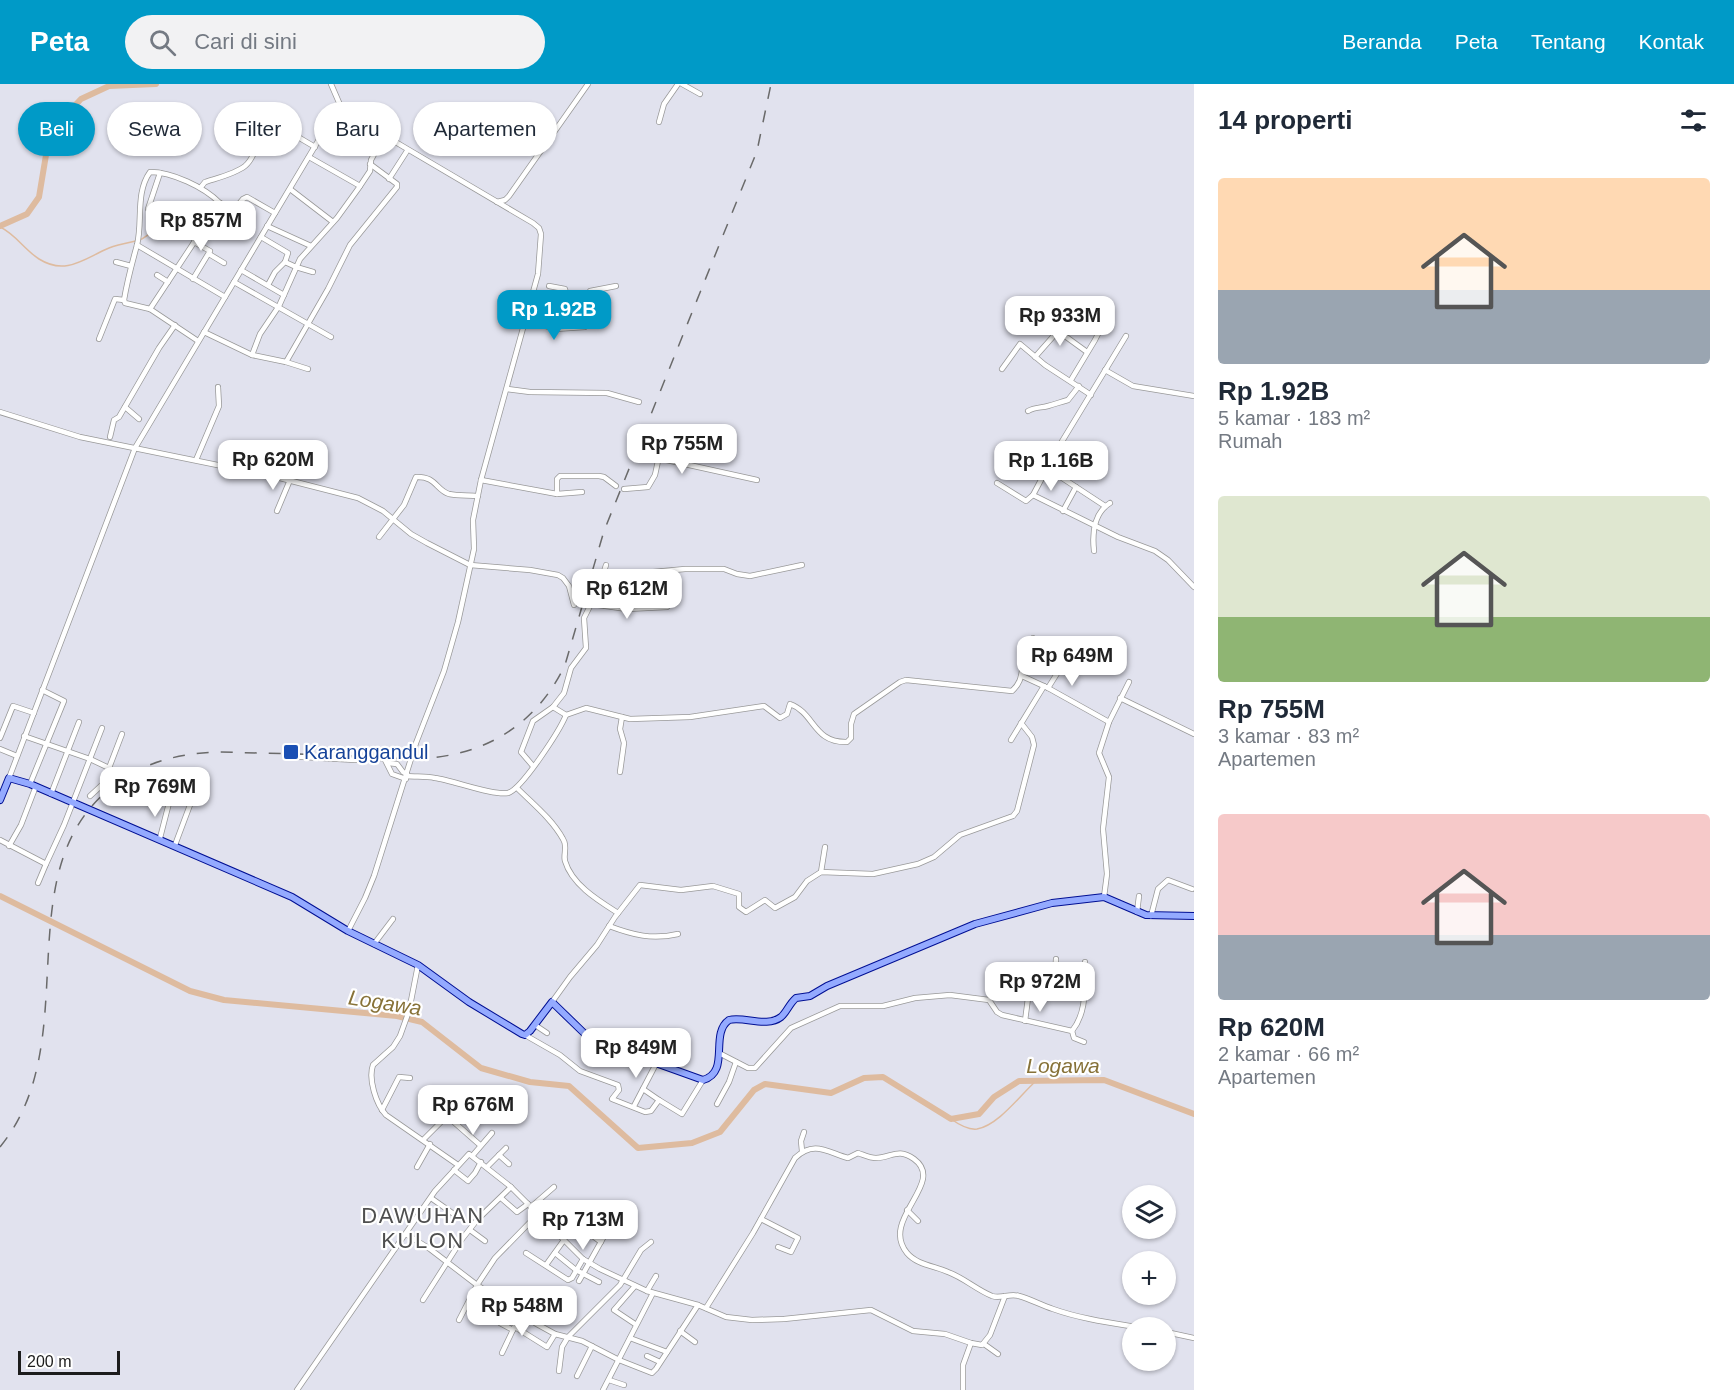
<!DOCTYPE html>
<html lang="id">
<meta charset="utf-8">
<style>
:root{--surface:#fff;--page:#f2f2f3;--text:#1f2937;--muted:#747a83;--accent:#009ac7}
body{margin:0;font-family:Helvetica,sans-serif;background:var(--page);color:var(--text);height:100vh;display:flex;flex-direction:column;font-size:22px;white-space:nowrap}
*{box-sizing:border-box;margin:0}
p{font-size:20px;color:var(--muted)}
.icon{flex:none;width:33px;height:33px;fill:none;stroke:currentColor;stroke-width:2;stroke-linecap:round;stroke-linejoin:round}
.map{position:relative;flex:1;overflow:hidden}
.sheet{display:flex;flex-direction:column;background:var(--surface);width:540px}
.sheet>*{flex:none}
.top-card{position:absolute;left:18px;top:18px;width:570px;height:54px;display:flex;gap:12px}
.buttons{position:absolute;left:1122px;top:1101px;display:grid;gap:12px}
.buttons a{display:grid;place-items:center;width:54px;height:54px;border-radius:50%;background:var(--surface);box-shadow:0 2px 4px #0004;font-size:30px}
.scale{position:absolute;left:18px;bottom:15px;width:102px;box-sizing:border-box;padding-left:6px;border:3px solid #1c1c1c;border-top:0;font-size:16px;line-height:21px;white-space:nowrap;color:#1c1c1c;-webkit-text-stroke:4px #fff;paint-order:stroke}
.price{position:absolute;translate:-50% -51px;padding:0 14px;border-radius:12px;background:#fff;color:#222;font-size:20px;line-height:39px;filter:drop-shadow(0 2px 3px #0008)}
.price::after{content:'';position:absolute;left:50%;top:36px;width:18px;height:14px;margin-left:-9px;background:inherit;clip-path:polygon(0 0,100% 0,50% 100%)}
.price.current{background:var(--accent);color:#fff}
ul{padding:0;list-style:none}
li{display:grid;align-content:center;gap:12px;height:318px;padding:0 24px}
li span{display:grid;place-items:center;height:186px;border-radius:6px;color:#555}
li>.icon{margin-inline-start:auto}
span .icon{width:108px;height:108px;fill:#fffc;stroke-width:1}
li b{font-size:26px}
h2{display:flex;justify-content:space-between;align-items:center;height:72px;padding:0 24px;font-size:26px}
.tag{padding:0 21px;border-radius:27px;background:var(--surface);box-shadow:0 2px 4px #0004;font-size:21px;line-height:54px}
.tag.current{background:var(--accent);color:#fff}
header{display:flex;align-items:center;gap:36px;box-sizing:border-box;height:84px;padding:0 30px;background:var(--accent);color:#fff}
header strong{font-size:28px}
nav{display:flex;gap:33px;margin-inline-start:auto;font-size:21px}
.search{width:420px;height:54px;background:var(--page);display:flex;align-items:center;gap:15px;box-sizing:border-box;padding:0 21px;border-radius:33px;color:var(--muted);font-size:22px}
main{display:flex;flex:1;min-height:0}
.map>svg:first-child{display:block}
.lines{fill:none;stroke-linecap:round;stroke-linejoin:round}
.stream{stroke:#debb9f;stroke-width:1.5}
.river{stroke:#debb9f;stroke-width:6}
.minor-casing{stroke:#999;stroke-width:6}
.major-casing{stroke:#000f93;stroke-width:8}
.minor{stroke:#fff;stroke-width:4.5}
.major{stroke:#94aaff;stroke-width:6}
.rail{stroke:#6a6a6a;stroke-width:1.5;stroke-dasharray:12 12;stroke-linecap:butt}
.transit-dot{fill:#1a4fb4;stroke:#fff;stroke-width:2}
.labels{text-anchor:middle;stroke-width:4.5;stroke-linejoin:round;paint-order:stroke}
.transit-label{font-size:20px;fill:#164399;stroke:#fff;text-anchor:start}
.water-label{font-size:21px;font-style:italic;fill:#877238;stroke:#fff}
.quarter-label{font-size:22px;letter-spacing:1.5px;fill:#4f4f4f;stroke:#fff}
</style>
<header>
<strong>Peta</strong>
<div class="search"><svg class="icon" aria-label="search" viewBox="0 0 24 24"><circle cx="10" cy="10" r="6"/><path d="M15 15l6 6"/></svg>Cari di sini</div>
<nav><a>Beranda</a><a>Peta</a><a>Tentang</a><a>Kontak</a></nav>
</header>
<main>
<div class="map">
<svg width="1194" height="1306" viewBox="0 0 1194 1306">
<rect width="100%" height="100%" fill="#e1e2ee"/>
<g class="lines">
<!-- stream -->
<g class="stream">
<path d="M0 143C15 150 25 166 39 175 66 192 85 174 109 164 117 161 127 159 136 157"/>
<path d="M140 156C165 141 176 124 205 137"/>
<path d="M951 1035C958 1040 969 1046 977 1045 999 1041 1021 1010 1036 997"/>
</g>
<!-- river -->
<g class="river">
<path d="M0 142 27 130 39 113 49 53 64 33 81 15 109 2 156 0"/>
<path d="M0 812 190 907 224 916 397 932 422 938 481 984 530 998 569 1002 638 1064 692 1059 720 1048 754 1006 765 1000 831 1009 864 994 883 993 951 1035 979 1030 994 1013 1019 997 1104 996 1194 1030"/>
</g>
<defs>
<g id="minor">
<path d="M331 0 344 30"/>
<path d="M682 0 700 10"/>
<path d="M659 38 664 20 678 0"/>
<path d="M309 73 360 102"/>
<path d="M389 95 407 67"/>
<path d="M201 103 205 98C217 94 235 90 245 82 260 69 256 44 269 29L277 33 298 53 315 63"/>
<path d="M290 105 333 138"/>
<path d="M497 118 505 116 509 112 588 0"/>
<path d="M158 131 150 129 148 125 160 89"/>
<path d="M267 142 311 162"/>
<path d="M261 153 288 169 285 178"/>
<path d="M137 161 225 213"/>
<path d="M209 170 224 179"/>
<path d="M116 178 131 182"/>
<path d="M241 186 284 211"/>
<path d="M157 191 168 198"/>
<path d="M193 195 210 167 194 158"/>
<path d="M234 198 331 253"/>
<path d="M268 201 275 188 285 178 296 183 313 188"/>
<path d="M549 202 565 205 568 218 586 220"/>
<path d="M150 225 220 119 234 126 243 115 247 113 275 129"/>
<path d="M526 236 555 245 585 243C589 232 585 218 590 207L616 202"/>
<path d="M204 248 252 271 286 278 328 205 350 161 397 103V100L370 80"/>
<path d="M1126 252 1058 364 1033 411 1118 453 1155 467 1168 476 1194 503"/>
<path d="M99 255 115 215 124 216"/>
<path d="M198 257 150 225 125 219 124 216C127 198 132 179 137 161 143 138 135 109 150 88 172 88 204 103 220 119"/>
<path d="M252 271 260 250 279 222 300 175 337 134 358 105 370 87 371 76 384 52"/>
<path d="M1035 273 1058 247 1087 268"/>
<path d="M286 278 308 285"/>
<path d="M1002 285 1020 260 1045 281 1091 311"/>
<path d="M1105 286 1133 302 1194 312"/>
<path d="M1071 296 1095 256 1106 234"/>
<path d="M507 305 530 308 607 309 639 318"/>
<path d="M125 323 139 335"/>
<path d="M1028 327C1035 323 1041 324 1048 322 1055 320 1061 318 1068 316L1079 302"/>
<path d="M0 328 80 353 276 393 358 414 383 427 411 450 427 459 470 481 530 486 558 491 563 494 569 502 574 521"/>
<path d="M110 353 114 336 119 333 159 264 175 241"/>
<path d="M196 376 219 322 218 303"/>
<path d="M1047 384 1105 422"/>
<path d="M481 396 557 410 582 408"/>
<path d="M997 399 1026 417 1033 411"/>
<path d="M624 405 648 403 655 391 658 377 662 375 757 396"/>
<path d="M557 410V395L560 392H599L604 393 616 402"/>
<path d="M277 427 290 396"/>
<path d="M1063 427 1076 403"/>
<path d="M379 453 404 421 416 393C436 392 436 406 449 410 458 412 469 411 478 412"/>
<path d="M1094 467C1092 449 1094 429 1110 419"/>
<path d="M606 481 599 504 584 534 586 564 571 584 564 609 553 623 566 631 586 624 630 635 690 633 764 622 780 634 787 630 790 620C815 629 813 659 847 658L851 654V640L854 630 900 598 906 596 1012 607C1021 599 1021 592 1023 581 1024 572 1029 563 1033 554"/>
<path d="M619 489 632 490"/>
<path d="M591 520 627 525 667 523"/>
<path d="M627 525 633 503 632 490 685 485H724L737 490 750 492 802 481"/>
<path d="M1026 568 1060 585"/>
<path d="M1022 592 1048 604 1109 638"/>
<path d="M1048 604 1068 572"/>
<path d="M1120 614 1194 650"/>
<path d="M24 652 90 675 109 684 122 650"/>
<path d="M0 654 13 622 34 629"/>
<path d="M1011 656 1044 602"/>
<path d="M0 665 17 672"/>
<path d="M285 672 355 676 384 674 392 690 406 695"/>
<path d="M388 679 397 680 403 688 407 690"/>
<path d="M533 682 521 668 533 637 553 623"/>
<path d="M620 688 624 659 620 645 622 633"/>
<path d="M407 692C416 693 425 692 435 694 452 696 493 712 508 709 522 705 560 646 566 631"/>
<path d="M9 694 135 364 330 37 335 32 348 30 533 139 539 144 541 150 538 190 481 396 473 436 474 465 458 538 444 587 416 659 374 792 365 814 348 847"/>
<path d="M30 700 64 617 42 606"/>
<path d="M517 704C533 720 552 735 563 755 568 763 563 770 565 777 572 801 599 817 618 829"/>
<path d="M51 710 79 638"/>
<path d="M90 712 103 700 109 684"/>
<path d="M160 754 169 719"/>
<path d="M0 756 46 780 64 741 102 644"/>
<path d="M175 761 193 713"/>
<path d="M9 762 21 741 36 702"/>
<path d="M821 788 825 763"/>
<path d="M38 799 46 780"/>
<path d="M1104 813 1107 790 1103 745 1109 693 1099 669 1109 638 1129 598"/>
<path d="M1137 828 1139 812"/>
<path d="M1151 832 1158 805 1168 796 1192 805"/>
<path d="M609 842C633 851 652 856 678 850"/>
<path d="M374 860 393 835"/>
<path d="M1056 875 1055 891 1084 894"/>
<path d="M418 881 409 927 400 952 393 963 373 981C368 995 376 1020 386 1031L458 1081"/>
<path d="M552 918 570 893 597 861 615 833 640 801 681 806 713 802 739 810V823L746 828 765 816 775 824 795 813 807 797 821 788 873 790 918 780 934 773 960 751 1013 732 1017 727 1034 661 1032 653 1021 639"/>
<path d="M1025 937 1030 899 1033 892 1041 889 1055 891"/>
<path d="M535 941 547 949"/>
<path d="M1072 947C1088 927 1084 902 1085 878"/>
<path d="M525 951 560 971 580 987 618 1001 619 1006 612 1015 645 1028 651 1027 659 1016 682 1030 703 996"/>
<path d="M719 969 748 984H755L791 944 840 922H883L915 914 950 911 989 916 997 928 1002 931 1072 947 1074 954 1084 958"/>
<path d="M643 1005 659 1016"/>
<path d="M717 1020 729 998 736 978"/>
<path d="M440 1022 448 1028 447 1032"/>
<path d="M634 1022 657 978"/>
<path d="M382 1026 399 993 410 994"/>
<path d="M424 1055 447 1032 480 1061"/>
<path d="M802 1067 801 1057 804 1048"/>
<path d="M473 1071 492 1049"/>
<path d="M499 1071 509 1080"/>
<path d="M417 1083 430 1060"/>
<path d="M487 1083 506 1064"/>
<path d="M454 1086 468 1097 475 1089 481 1078"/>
<path d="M431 1114 458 1133"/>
<path d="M501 1114 517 1128 528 1120"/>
<path d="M531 1123 554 1103"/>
<path d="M907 1126 918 1137"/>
<path d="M761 1135 798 1154 791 1168 778 1163"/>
<path d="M574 1138 601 1158"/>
<path d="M470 1146 485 1157"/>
<path d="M406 1150 430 1165 477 1201 535 1239 555 1250 582 1257 619 1276 652 1289 656 1285 698 1221"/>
<path d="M561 1152 587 1121"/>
<path d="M526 1169 568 1196 572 1194 583 1175"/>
<path d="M555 1169 576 1186 599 1198"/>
<path d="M546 1181 564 1156"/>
<path d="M579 1197 607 1147"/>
<path d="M635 1202 614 1226 635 1240"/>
<path d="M647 1207 656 1192"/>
<path d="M423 1216 462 1155 477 1136 511 1103"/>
<path d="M706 1224 753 1149 795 1074C814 1056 827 1068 848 1074L858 1069C864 1071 870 1074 876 1074 891 1074 898 1063 914 1075 947 1099 879 1135 907 1169 917 1181 935 1182 948 1188 964 1194 977 1206 992 1212 1001 1215 1010 1209 1019 1212 1030 1215 1041 1221 1053 1225 1081 1235 1112 1239 1142 1244"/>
<path d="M459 1236 477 1201 495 1174 538 1130"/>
<path d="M500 1239 513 1246"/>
<path d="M515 1243 547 1263 555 1250"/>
<path d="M680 1247 695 1258"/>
<path d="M1166 1248 1194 1254"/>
<path d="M630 1254 667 1268"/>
<path d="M984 1260 998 1270"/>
<path d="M502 1269 530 1210"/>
<path d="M647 1272 660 1278"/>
<path d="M559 1287 562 1263 568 1253 620 1201 641 1166 651 1158"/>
<path d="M577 1292 592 1262"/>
<path d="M609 1296 624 1301"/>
<path d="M297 1306 435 1107 469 1070 511 1103 583 1175 600 1185 647 1207 698 1221 726 1233 752 1236 784 1235 871 1226 913 1247 945 1250 971 1259 982 1261 990 1251 1005 1212"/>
<path d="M603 1306 653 1209"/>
<path d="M963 1306V1281L971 1259"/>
</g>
<path id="major" d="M0 716 9 694 30 700 292 813 348 847 418 881 469 918 522 950 525 951 530 947 552 918 585 950 597 958 703 996C731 988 709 950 729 936 744 932 767 944 781 933 787 928 789 920 796 914L810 912 827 902 975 840 1052 819 1104 813 1146 831 1194 832"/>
</defs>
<!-- minor casing -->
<use href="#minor" class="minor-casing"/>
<!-- major casing -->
<use href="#major" class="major-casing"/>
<!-- minor -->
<use href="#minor" class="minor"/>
<!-- major -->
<use href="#major" class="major"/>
<!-- rail -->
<path class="rail" d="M0 1063C86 958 6 794 107 707 140 679 175 670 216 668 262 669 307 670 353 672 378 673 405 676 430 674 492 668 538 637 565 581L604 447 757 67 771 0"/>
</g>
<!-- markers -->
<rect class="transit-dot" x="283" y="660" width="16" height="16" rx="3"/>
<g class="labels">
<!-- transit labels -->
<g class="transit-label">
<text x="304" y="675">Karanggandul</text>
</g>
<!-- water labels -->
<g class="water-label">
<text transform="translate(385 919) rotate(9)" y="7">Logawa</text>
<text x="1063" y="989">Logawa</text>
</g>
<!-- quarter labels -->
<g class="quarter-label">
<text x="423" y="1139">DAWUHAN<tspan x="423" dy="25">KULON</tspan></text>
</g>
</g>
</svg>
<div class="buttons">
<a><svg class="icon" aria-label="layers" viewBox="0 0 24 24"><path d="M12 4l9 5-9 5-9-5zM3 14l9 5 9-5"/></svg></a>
<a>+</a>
<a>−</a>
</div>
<div class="scale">200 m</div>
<b class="price" style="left:201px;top:168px">Rp 857M</b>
<b class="price current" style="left:554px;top:257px">Rp 1.92B</b>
<b class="price" style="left:1060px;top:263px">Rp 933M</b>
<b class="price" style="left:682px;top:391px">Rp 755M</b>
<b class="price" style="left:273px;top:407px">Rp 620M</b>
<b class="price" style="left:1051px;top:408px">Rp 1.16B</b>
<b class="price" style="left:627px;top:536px">Rp 612M</b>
<b class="price" style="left:1072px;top:603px">Rp 649M</b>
<b class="price" style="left:155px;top:734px">Rp 769M</b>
<b class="price" style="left:1040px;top:929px">Rp 972M</b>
<b class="price" style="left:636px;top:995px">Rp 849M</b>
<b class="price" style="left:473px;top:1052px">Rp 676M</b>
<b class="price" style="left:583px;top:1167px">Rp 713M</b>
<b class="price" style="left:522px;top:1253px">Rp 548M</b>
<div class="top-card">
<a class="tag current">Beli</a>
<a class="tag">Sewa</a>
<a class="tag">Filter</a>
<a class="tag">Baru</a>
<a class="tag">Apartemen</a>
</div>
</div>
<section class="sheet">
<h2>14 properti<svg class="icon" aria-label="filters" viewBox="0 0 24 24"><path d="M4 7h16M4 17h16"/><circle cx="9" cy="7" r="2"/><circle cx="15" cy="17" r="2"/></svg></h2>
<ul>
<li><span style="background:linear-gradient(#ffd9b3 60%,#9aa5b1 0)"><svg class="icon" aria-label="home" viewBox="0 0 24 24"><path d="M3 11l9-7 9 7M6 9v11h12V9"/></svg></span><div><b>Rp 1.92B</b><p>5 kamar · 183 m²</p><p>Rumah</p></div></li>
<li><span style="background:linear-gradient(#dfe7d0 65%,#8fb573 0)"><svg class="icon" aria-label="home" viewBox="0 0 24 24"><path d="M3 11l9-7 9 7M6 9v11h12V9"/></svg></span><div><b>Rp 755M</b><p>3 kamar · 83 m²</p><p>Apartemen</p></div></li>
<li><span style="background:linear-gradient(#f6c9c9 65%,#9aa5b1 0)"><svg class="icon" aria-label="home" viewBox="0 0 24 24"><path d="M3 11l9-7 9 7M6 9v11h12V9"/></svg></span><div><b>Rp 620M</b><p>2 kamar · 66 m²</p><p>Apartemen</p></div></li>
</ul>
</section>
</main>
